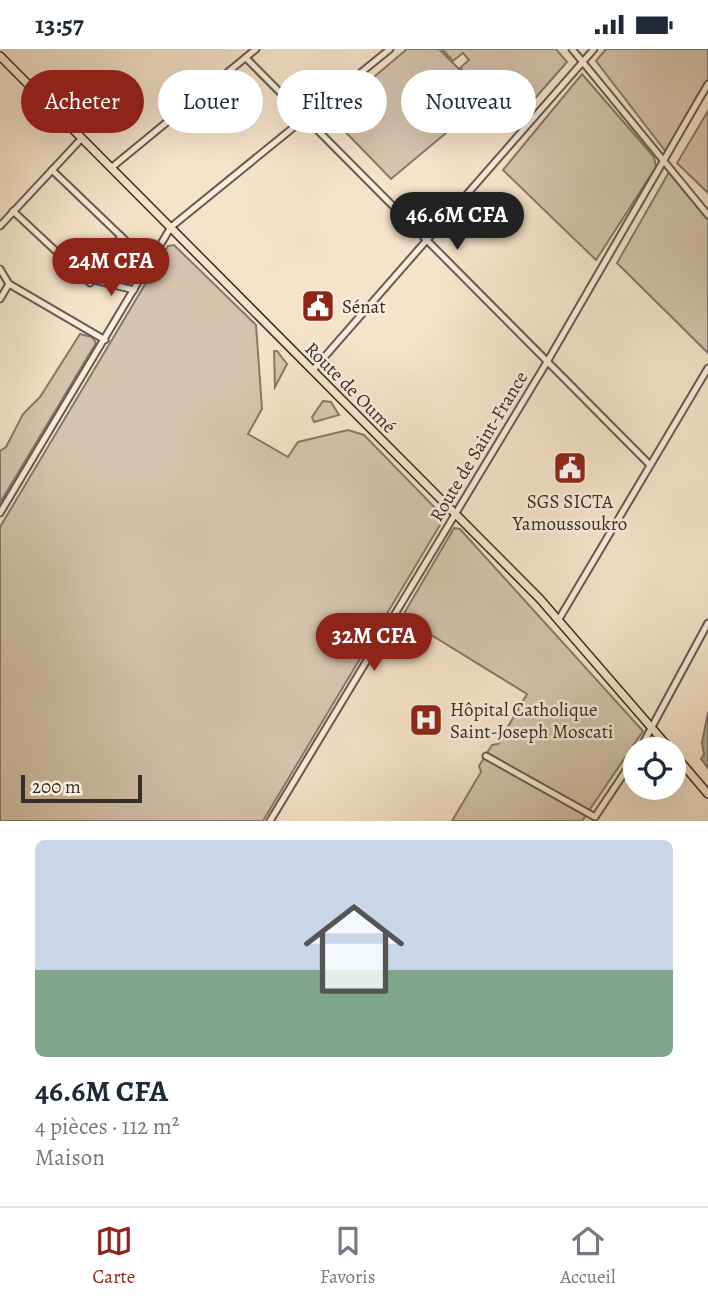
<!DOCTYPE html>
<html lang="fr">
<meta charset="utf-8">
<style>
:root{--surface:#fff;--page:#f2f2f3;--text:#1f2937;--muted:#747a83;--line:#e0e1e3;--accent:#8f2418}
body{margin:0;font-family:Alegreya,serif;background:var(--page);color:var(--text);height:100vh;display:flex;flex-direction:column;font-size:26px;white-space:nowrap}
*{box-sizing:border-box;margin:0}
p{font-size:23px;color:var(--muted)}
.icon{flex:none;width:38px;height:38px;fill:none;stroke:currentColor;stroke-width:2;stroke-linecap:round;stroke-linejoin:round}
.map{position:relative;height:772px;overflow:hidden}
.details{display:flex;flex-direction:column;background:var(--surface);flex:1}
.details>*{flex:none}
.hud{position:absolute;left:21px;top:21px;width:667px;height:63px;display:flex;gap:14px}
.fabs{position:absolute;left:623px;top:688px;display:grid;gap:14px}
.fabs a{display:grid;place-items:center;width:63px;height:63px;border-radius:50%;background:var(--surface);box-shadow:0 7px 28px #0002;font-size:35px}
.scale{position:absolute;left:21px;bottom:18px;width:121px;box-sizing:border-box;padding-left:7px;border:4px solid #382d26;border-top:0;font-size:19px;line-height:24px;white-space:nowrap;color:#382d26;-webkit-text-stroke:5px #f9eddd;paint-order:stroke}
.price{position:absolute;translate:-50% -60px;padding:0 16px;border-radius:24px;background:var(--accent);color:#fff;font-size:23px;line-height:46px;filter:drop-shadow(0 2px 4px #0008)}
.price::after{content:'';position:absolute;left:50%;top:42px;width:21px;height:16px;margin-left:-10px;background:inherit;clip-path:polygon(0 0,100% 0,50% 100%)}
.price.selected{background:#222;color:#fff}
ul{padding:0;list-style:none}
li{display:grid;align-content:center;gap:14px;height:371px;padding:0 35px}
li+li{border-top:2px solid var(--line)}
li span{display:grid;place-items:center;height:217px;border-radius:10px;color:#555}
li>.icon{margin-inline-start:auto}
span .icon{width:126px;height:126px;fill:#fffc;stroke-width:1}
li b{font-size:30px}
.pill{padding:0 24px;border-radius:32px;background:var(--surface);box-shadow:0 7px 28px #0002;font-size:24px;line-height:63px}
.pill.selected{background:var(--accent);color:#fff}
.status{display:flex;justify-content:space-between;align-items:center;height:49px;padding:0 35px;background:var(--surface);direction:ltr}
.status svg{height:19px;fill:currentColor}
.dock{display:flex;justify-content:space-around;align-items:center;height:98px;border-top:2px solid var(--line);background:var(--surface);font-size:19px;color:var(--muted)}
.dock a{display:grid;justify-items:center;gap:4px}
.dock .selected{color:var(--accent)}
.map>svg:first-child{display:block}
.green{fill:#d6c5ae;stroke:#87796a;stroke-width:2}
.water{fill:#b5a692;stroke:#837667;stroke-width:2}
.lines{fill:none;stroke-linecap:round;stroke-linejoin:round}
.minor-casing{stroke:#685b4f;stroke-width:9}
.major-casing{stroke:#382d26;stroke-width:10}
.minor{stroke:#f9eddd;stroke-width:5}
.major{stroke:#f6e4ca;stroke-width:7}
.labels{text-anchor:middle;stroke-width:5;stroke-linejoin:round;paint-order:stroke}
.poi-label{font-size:19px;fill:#382d26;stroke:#f9eddd;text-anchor:start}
.street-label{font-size:19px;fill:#382d26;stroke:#f9eddd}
</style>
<div class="status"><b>13:57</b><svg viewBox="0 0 49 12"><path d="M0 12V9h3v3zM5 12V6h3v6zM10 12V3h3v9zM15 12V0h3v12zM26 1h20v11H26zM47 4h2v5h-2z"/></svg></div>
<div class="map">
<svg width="708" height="772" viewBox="0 0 708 772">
<rect width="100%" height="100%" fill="#f6e4ca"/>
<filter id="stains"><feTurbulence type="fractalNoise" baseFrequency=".00286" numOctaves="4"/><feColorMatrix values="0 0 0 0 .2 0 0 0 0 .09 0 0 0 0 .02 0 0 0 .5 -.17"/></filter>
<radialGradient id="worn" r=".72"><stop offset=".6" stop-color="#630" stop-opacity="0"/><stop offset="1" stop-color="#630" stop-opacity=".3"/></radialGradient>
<!-- green -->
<g class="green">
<path d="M407 0H439L488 49 391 130 329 66Z"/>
<path d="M442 0H556L567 13 515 72 480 39 482 36 477 30 474 32 460 19 469 11 463 4 453 12Z"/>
<path d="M606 0H708V32L666 103 596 12Z"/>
<path d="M582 25 654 108 656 118 596 211 503 121Z"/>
<path d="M708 62V144L677 114Z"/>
<path d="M669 123 708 170V304L617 214Z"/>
<path d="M174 196 256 276 262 360 248 385 288 408 298 393 348 381 364 386 441 465 443 471 263 772H0V478L168 197Z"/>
<path d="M80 285 92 288 96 294 0 454V402L6 398 23 365 40 348Z"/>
<path d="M274 302H277L287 315 275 338Z"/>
<path d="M323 352 331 353 339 366 314 373 312 368Z"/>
<path d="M454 479 460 480 643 682 582 772H452L481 723 479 717 492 696 498 695 527 645 402 568Z"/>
</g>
<!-- water -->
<path class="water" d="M708 663V719L701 710 704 705 702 694Z"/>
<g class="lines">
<defs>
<g id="minor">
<path d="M572 0 708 166"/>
<path d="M246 9 650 416"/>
<path d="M111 119 256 0"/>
<path d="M52 121 150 215"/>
<path d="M13 162 90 234 121 187"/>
<path d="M0 177 82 89"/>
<path d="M0 220 9 235 105 291"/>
<path d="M94 231 134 241"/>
<path d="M0 250 9 235"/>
<path d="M313 321 594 0"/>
<path d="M0 464 171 178 390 0"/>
<path d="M559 570 708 319"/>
<path d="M640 700 708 574"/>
<path d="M486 707 595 768 635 708"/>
<path d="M270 772 547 313 708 35"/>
</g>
<g id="major">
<path d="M0 7 540 550 670 700"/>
<path d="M674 705 708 745"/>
</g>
</defs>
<!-- minor casing -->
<use href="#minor" class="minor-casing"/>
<!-- major casing -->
<use href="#major" class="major-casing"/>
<!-- minor -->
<use href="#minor" class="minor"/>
<!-- major -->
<use href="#major" class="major"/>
</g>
<!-- icons -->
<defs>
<symbol id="civic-square" viewBox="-11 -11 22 22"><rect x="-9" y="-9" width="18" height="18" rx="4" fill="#8f2418" stroke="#f9eddd"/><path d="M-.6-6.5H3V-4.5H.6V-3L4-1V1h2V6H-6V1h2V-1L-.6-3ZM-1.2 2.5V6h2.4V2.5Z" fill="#fff"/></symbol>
<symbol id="hospital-square" viewBox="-11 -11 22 22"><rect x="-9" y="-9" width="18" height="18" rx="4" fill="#8f2418" stroke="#f9eddd"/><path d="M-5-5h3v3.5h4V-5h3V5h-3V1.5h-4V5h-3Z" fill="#fff"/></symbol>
</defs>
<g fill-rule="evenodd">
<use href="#civic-square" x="299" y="238" width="38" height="38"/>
<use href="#civic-square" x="551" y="400" width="38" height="38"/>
<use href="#hospital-square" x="407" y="652" width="38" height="38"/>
</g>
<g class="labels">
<!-- poi labels -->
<g class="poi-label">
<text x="342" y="264">Sénat</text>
<text x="570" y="459" text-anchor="middle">SGS SICTA<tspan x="570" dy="22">Yamoussoukro</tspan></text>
<text x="450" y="667">Hôpital Catholique<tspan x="450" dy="22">Saint-Joseph Moscati</tspan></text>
</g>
<!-- street labels -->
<g class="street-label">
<text transform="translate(351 338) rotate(45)" y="7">Route de Oumé</text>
<text transform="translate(478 397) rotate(-59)" y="7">Route de Saint-France</text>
</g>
</g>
<rect width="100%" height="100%" filter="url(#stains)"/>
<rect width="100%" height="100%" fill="url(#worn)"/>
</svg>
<div class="fabs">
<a><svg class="icon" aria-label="locate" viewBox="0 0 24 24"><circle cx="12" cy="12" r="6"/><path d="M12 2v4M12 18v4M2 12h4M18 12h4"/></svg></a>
</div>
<div class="scale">200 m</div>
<b class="price selected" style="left:457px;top:203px">46.6M CFA</b>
<b class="price" style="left:111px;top:249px">24M CFA</b>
<b class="price" style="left:374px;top:624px">32M CFA</b>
<div class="hud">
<a class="pill selected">Acheter</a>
<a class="pill">Louer</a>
<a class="pill">Filtres</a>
<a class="pill">Nouveau</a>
</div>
</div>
<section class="details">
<ul>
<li><span style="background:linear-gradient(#c9d6e8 60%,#7fa58c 0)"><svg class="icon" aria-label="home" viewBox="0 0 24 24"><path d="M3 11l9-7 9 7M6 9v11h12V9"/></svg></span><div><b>46.6M CFA</b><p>4 pièces · 112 m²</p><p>Maison</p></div></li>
</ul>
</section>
<nav class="dock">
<a class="selected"><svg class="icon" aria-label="map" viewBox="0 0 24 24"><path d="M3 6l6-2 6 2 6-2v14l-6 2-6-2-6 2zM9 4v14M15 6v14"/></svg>Carte</a>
<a><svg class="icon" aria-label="saved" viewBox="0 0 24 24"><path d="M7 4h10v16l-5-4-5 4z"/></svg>Favoris</a>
<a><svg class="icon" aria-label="home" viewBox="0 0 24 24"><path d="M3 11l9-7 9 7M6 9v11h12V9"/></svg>Accueil</a>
</nav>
